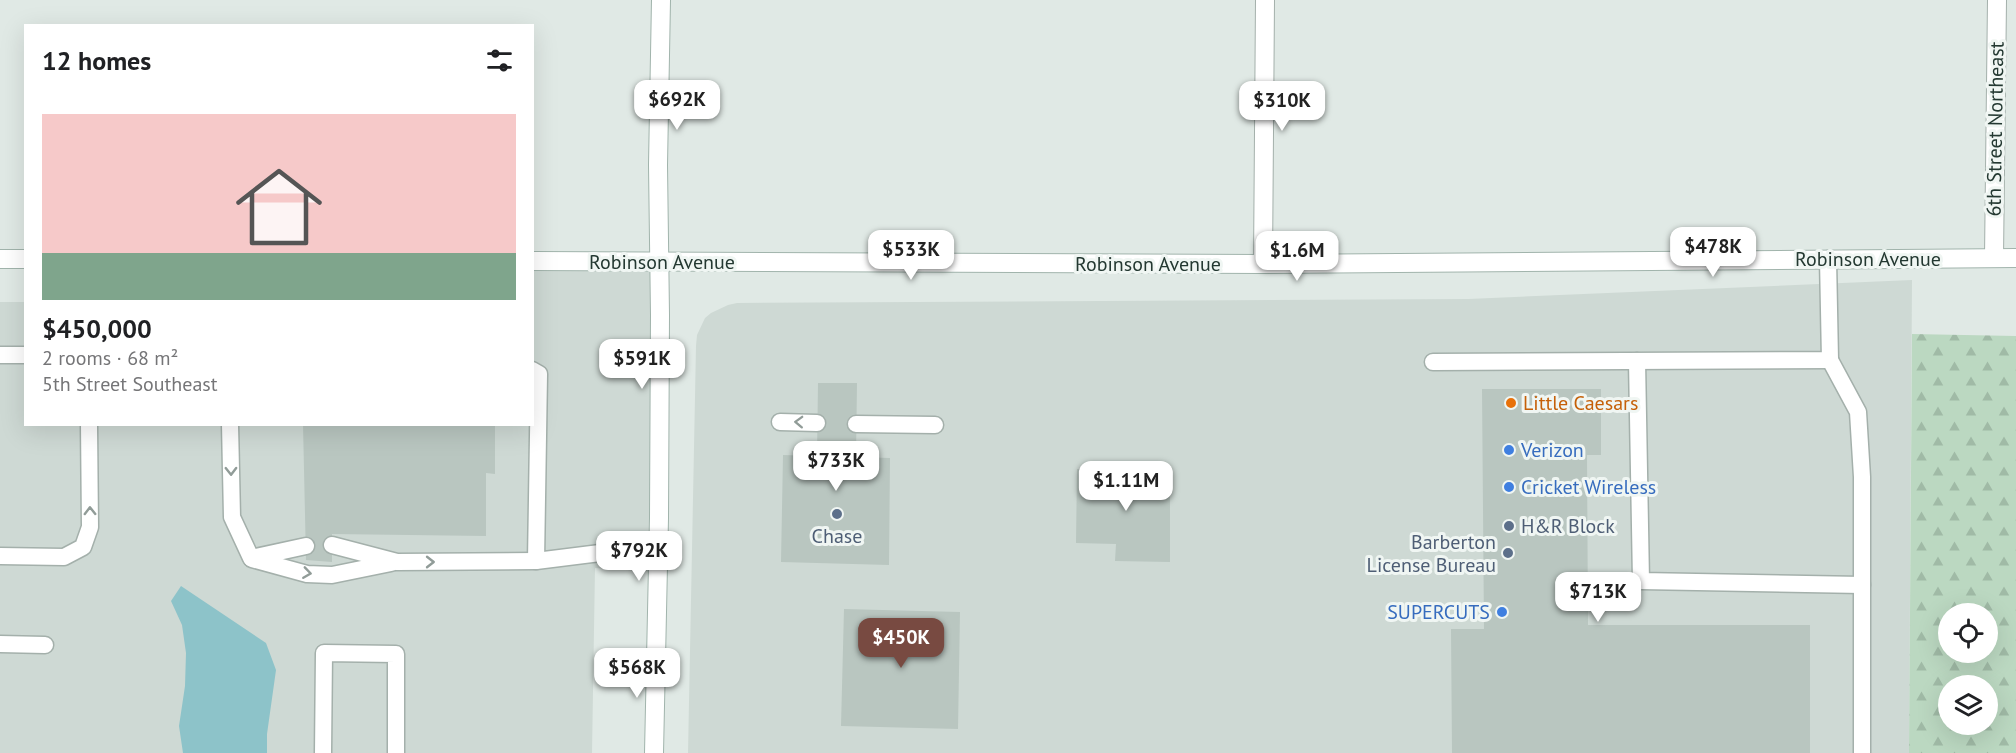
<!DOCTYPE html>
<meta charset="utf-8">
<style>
:root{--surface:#fff;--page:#f2f2f2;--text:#202124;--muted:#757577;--accent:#784a41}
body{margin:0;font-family:"PT Sans",sans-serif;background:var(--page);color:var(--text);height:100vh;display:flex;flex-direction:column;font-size:22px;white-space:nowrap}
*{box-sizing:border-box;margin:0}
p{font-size:20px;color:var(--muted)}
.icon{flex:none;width:33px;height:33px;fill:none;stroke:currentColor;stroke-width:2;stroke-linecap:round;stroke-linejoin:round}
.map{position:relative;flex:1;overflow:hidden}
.details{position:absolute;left:24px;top:24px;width:510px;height:402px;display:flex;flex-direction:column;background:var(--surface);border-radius:0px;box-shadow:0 6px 24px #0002}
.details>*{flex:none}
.controls{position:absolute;left:1938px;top:603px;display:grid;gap:12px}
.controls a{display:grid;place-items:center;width:60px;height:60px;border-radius:50%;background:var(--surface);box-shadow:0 6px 24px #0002;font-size:30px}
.price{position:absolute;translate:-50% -51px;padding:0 14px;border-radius:12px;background:#fff;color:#222;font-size:20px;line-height:39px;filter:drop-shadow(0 2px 3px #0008)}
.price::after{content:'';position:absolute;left:50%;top:36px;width:18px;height:14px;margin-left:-9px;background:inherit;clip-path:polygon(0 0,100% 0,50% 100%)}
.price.selected{background:var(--accent);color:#fff}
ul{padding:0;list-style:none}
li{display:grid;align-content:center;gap:12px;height:318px;padding:0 18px}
li span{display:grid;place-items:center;height:186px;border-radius:0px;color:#555}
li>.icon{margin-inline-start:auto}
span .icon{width:108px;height:108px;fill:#fffc;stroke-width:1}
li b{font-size:26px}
h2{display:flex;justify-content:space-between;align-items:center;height:72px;padding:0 18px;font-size:26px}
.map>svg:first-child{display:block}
.built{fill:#ced9d4}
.forest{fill:url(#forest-firs);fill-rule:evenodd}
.water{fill:#8dc3c9}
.building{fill:#b9c6c0}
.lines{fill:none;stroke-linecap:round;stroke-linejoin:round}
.lane-casing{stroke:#a4b0ab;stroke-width:19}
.street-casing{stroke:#a4b0ab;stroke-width:20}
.secondary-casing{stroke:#a1b4ac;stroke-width:20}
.lane{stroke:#fff;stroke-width:16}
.street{stroke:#fff;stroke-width:18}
.secondary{stroke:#fff;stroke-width:18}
.oneway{stroke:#919c98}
.food-dot{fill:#e8710a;stroke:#f0f6f3;stroke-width:2}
.shop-dot{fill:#3f7fe0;stroke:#f0f6f3;stroke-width:2}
.service-dot{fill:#5c6f8a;stroke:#f0f6f3;stroke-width:2}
.labels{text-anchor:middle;stroke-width:6;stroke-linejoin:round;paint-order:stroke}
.street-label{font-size:20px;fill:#233831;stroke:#f0f6f3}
.food-label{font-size:20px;fill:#c56008;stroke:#f0f6f3;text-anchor:start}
.shop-label{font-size:20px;fill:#366cbe;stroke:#f0f6f3;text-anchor:start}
.service-label{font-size:20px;fill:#4e5e75;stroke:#f0f6f3;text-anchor:start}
</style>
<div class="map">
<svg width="2016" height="753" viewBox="0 0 2016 753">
<defs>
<pattern id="forest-firs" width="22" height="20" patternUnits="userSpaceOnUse" patternTransform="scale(1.5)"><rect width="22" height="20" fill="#bbd8c1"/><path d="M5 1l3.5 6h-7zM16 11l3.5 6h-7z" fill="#a0baa6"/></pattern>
</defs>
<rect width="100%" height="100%" fill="#e0e9e5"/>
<!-- built -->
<g class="built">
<path d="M533 261H660L657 572 595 568 592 753H0V302H25L26 424H532Z"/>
<path d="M1912 280 1909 753H688L696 346 697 335 705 318 711 313 728 305 737 303 1468 299Z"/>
</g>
<!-- forest -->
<path class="forest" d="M1912 334 2016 336V753H1909ZM1948 614H1988V652H1948ZM1948 686H1988V724H1948Z"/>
<!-- water -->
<path class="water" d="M181 586 266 643 276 670 267 734V753H183L179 726 185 686 186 653 182 625 171 601Z"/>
<!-- building -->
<g class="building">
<path d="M818 383H857L856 457 890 458 889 565 781 562 783 455 817 456Z"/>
<path d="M1482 389H1601V455H1587L1588 625H1810V753H1452L1451 629H1484Z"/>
<path d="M303 424H495V474L486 473V536L332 534V562L306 560Z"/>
<path d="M1077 469 1170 470V562L1115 561 1116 544 1076 543Z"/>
<path d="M844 609 960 612 958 729 841 726Z"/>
</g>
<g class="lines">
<defs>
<g id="lane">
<path d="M0 355H26"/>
<path d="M1830 360 1858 412 1862 477V753"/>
<path d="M1637 361 1641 581 1862 585"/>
<path d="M1433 362 1830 360 1828 259"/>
<path d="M532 370 539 374 536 561 616 551 658 552"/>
<path d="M780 422 817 423"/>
<path d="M230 424 232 517 251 558 306 546"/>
<path d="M856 424 935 425"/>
<path d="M332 545 397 562 536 561"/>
<path d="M0 556 64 557 83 547 90 527 89 424"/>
<path d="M252 559 307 574 332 575 391 563"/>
<path d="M0 644 45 645"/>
<path d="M323 753 324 653 396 654V753"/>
</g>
<g id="street">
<path d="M1994 258 1997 0"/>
<path d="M1263 264 1265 0"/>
</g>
<g id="secondary">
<path d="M0 259H26"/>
<path d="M532 261 1263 264 2016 258"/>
<path d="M654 753 659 518 660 315 658 165 661 0"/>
</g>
</defs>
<!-- lane casing -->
<use href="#lane" class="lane-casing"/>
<!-- street casing -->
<use href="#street" class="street-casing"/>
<!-- secondary casing -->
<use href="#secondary" class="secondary-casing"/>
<!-- lane -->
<use href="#lane" class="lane"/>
<!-- street -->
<use href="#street" class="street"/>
<!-- secondary -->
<use href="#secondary" class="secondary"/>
</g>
<!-- one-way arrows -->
<defs><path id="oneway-chevron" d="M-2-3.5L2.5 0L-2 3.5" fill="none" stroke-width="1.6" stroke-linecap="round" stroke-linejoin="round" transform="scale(1.5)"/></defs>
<g class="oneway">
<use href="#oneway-chevron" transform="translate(799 422) rotate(-178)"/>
<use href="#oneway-chevron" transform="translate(231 471) rotate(89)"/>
<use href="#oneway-chevron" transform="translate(90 511) rotate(-91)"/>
<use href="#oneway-chevron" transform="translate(430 562)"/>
<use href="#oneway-chevron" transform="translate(307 573) rotate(8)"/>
</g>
<!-- markers -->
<circle class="food-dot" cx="1511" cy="403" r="6"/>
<g class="shop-dot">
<circle cx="1509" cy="450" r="6"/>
<circle cx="1509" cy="487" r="6"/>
<circle cx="1502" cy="612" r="6"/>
</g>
<g class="service-dot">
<circle cx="837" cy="514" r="6"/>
<circle cx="1509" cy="526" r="6"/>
<circle cx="1508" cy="553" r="6"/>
</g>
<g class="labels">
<!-- street labels -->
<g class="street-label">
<text transform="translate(1995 129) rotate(-89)" y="7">6th Street Northeast</text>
<text x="1868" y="266">Robinson Avenue</text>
<text x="662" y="269">Robinson Avenue</text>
<text x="1148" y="271">Robinson Avenue</text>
</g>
<!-- food labels -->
<g class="food-label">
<text x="1523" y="410">Little Caesars</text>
</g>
<!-- shop labels -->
<g class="shop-label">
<text x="1521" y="457">Verizon</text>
<text x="1521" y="494">Cricket Wireless</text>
<text x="1490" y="619" text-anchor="end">SUPERCUTS</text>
</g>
<!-- service labels -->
<g class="service-label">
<text x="1521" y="533">H&amp;R Block</text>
<text x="837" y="543" text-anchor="middle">Chase</text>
<text x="1496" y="549" text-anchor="end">Barberton<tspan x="1496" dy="23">License Bureau</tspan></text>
</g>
</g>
</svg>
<div class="controls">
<a><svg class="icon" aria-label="locate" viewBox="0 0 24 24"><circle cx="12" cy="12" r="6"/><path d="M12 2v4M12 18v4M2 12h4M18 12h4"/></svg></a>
<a><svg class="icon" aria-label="layers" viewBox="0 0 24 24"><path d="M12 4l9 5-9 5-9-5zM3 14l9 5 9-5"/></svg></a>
</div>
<b class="price" style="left:677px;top:131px">$692K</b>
<b class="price" style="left:1282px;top:132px">$310K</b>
<b class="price" style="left:1713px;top:278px">$478K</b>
<b class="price" style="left:911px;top:281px">$533K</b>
<b class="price" style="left:1297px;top:282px">$1.6M</b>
<b class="price" style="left:642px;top:390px">$591K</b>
<b class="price" style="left:836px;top:492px">$733K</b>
<b class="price" style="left:1126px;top:512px">$1.11M</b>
<b class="price" style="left:639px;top:582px">$792K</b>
<b class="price" style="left:1598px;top:623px">$713K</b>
<b class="price selected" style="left:901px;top:669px">$450K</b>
<b class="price" style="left:637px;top:699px">$568K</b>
<section class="details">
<h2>12 homes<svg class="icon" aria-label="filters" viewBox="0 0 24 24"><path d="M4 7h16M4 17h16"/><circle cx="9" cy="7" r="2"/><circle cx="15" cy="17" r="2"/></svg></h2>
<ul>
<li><span style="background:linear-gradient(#f6c9c9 75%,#7fa58c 0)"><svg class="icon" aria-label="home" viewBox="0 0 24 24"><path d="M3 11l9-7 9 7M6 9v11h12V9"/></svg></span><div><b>$450,000</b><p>2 rooms · 68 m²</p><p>5th Street Southeast</p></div></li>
</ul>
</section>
</div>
